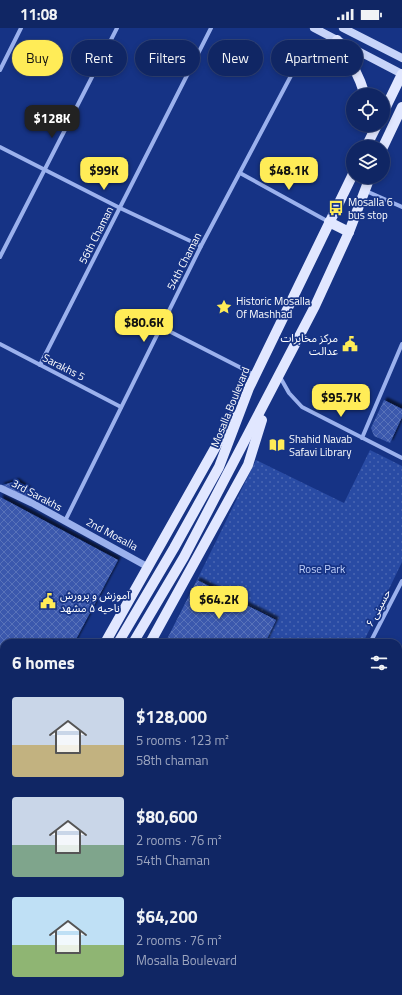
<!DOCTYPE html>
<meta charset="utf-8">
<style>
:root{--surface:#102664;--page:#1e326d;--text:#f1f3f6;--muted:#9ca5bf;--line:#304378;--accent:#ffec57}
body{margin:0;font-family:"Titillium Web","Noto Sans Arabic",sans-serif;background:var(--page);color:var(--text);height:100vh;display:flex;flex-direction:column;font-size:15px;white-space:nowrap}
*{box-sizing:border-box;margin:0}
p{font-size:13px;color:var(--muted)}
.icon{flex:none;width:22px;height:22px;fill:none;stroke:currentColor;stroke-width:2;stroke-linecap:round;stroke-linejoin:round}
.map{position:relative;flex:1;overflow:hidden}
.details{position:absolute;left:0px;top:611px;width:402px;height:356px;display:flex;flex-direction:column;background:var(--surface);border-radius:12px 12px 0 0;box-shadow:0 2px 6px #0003,0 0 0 1px var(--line)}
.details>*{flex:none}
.top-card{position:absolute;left:12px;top:12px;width:378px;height:36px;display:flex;gap:8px}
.fabs{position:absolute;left:346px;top:60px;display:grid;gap:8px}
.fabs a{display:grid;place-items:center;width:44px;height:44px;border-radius:50%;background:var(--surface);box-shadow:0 2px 6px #0003,0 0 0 1px var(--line);font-size:20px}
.price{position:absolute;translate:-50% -34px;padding:0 9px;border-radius:8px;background:var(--accent);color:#111;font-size:13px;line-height:26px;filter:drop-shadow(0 1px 2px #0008)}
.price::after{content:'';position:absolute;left:50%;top:24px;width:12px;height:9px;margin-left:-6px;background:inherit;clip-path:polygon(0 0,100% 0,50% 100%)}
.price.current{background:#222;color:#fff}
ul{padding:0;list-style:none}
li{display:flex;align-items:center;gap:12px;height:100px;padding:0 12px}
li span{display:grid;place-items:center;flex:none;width:112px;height:80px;border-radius:4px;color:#555}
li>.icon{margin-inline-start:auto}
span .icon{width:48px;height:48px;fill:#fffc;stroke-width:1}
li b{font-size:17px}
h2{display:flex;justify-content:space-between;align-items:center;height:48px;padding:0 12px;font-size:17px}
.chip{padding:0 14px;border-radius:18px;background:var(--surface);box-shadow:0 2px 6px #0003,0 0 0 1px var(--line);font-size:14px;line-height:36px}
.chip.current{background:var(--accent);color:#111}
.status{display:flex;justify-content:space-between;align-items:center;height:28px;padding:0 20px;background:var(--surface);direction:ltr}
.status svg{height:11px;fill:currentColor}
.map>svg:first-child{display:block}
.grass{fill:url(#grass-dots)}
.building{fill:url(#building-cross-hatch);filter:url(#shadow)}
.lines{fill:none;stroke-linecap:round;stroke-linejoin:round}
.minor{stroke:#9bb1ed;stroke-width:4}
.tertiary{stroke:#9bb1ed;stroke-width:7}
.secondary{stroke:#c7d4f9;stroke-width:8}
.primary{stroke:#e1e7ff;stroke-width:10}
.labels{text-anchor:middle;stroke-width:3.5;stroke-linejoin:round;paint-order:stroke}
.poi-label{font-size:11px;fill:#fff;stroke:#163385;text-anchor:start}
.street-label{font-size:11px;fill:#fff;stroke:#163385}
.park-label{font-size:11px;fill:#c0d0fa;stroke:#163385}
</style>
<div class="status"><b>11:08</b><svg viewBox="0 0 49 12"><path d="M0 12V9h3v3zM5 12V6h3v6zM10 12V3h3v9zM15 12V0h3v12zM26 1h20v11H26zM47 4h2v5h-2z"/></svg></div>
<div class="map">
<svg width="402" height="967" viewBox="0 0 402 967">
<defs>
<pattern id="grass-dots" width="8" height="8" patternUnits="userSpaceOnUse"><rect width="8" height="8" fill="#294ba4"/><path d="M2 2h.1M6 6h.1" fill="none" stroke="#4966b2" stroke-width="1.8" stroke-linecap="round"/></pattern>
<pattern id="building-cross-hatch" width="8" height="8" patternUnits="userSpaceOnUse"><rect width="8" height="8" fill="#3a59ad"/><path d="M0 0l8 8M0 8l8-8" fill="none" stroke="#5872b9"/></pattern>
<filter id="shadow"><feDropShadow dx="3" dy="-3" stdDeviation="1" flood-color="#0009"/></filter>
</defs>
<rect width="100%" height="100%" fill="#163385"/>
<!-- grass -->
<g class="grass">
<path d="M370 422 402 438V534L363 615H265L276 591 197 552 256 432 344 475Z"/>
<path d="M4 724V821L0 830V726Z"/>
</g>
<!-- building -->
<g class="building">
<path d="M384 372 402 381V389L390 415 374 408 371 400Z"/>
<path d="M16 453 31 464 32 475 0 458Z"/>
<path d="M0 469 118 532 74 615H4V663L0 664Z"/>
<path d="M197 552 276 592 265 615H165Z"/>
<path d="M177 963H246L254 967H175Z"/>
</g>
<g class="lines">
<!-- minor -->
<g class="minor">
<path d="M0 42 21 0"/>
<path d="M0 119 120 180 201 218"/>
<path d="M240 145 329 194"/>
<path d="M366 163 402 179"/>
<path d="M0 229 117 0"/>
<path d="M161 299 255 347"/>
<path d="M0 316 121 379"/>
<path d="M40 337 211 0"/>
<path d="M280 349 289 365 302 379 402 430"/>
<path d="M362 410 402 316"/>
<path d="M65 493 201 218 303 25"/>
<path d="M370 615 402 553"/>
<path d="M0 699 4 701"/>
<path d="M398 708 402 700"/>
<path d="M398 755 402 757"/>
<path d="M398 859 402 861"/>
<path d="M398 951 402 952"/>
<path d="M333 967 334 963"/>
</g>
<!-- tertiary -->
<path class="tertiary" d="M0 460 32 475 148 539"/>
<!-- secondary -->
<g class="secondary">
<path d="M314 0 402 46"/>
<path d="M343 0 402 30"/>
</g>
<!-- primary -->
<g class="primary">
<path d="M337 12C349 29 359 47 365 67"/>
<path d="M383 85 402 46"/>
<path d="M366 119 377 97"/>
<path d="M383 119 402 79"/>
<path d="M329 194 349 204"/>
<path d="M105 615 233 388"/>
<path d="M118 615 174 520 219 439 249 360 353 146"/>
<path d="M133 615 184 529 315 278 349 204 370 149"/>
<path d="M150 615 248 437 262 392"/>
<path d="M0 710 4 707"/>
<path d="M0 852 4 844"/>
<path d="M0 886 4 877"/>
</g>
</g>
<!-- icons -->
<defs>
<symbol id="bus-bare" viewBox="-9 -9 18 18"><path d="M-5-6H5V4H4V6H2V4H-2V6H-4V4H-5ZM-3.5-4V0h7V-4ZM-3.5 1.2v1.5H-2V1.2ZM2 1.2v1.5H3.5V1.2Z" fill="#ffec57" stroke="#163385" stroke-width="2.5" paint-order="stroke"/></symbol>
<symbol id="sight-bare" viewBox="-9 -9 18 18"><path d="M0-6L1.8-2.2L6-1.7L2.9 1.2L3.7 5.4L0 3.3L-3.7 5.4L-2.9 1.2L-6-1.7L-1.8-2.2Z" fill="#ffec57" stroke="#163385" stroke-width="2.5" paint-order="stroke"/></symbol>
<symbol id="civic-bare" viewBox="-9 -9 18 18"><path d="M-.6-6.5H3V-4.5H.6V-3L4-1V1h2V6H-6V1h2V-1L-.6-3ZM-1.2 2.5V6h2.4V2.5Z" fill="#ffec57" stroke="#163385" stroke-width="2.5" paint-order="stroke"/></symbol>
<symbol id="library-bare" viewBox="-9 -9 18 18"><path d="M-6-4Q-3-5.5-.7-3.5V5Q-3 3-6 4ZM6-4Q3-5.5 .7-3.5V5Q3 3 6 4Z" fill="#ffec57" stroke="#163385" stroke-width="2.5" paint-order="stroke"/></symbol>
</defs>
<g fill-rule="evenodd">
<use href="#bus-bare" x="325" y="169" width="22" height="22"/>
<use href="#sight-bare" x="213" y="268" width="22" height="22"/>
<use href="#civic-bare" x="339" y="305" width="22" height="22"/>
<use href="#library-bare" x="266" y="406" width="22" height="22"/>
<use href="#civic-bare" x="37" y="562" width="22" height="22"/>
</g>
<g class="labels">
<!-- poi labels -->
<g class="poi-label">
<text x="348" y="178">Mosalla 6<tspan x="348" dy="13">bus stop</tspan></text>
<text x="236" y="277">Historic Mosalla<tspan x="236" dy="13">Of Mashhad</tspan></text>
<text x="338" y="314" text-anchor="end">مرکز مخابرات<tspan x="338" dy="13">عدالت</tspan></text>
<text x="289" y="415">Shahid Navab<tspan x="289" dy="13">Safavi Library</tspan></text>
<text x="60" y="571">آموزش و پرورش<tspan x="60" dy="13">ناحیه ۵ مشهد</tspan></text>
</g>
<!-- street labels -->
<g class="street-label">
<text transform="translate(96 207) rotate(-63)" y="4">56th Chaman</text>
<text transform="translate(184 233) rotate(-63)" y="4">54th Chaman</text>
<text transform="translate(64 339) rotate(27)" y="4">Sarakhs 5</text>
<text transform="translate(230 379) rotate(-68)" y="4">Mosalla Boulevard</text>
<text transform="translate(37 467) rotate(28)" y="4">3rd Sarakhs</text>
<text transform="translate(112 506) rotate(28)" y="4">2nd Mosalla</text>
<text transform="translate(378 580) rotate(-62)" y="4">حسینی ۶</text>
</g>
<!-- park labels -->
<g class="park-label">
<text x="322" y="545">Rose Park</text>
</g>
</g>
</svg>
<div class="fabs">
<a><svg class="icon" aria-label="locate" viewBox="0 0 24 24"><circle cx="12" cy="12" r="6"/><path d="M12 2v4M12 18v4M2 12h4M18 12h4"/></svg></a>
<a><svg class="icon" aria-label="layers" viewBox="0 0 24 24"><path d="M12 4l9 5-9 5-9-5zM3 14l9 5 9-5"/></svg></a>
</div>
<b class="price current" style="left:52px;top:111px">$128K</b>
<b class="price" style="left:104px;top:163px">$99K</b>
<b class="price" style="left:289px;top:163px">$48.1K</b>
<b class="price" style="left:144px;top:315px">$80.6K</b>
<b class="price" style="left:341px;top:390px">$95.7K</b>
<b class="price" style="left:219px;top:592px">$64.2K</b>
<div class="top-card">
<a class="chip current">Buy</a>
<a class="chip">Rent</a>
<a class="chip">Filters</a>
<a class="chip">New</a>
<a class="chip">Apartment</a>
</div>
<section class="details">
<h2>6 homes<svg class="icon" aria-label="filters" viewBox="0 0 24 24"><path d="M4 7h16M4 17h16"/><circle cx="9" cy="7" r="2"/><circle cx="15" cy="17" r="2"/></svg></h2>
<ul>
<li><span style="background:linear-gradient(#c9d6e8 60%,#c2b280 0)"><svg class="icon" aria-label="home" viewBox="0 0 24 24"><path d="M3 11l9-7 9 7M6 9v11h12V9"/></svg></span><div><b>$128,000</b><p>5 rooms · 123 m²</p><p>58th chaman</p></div></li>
<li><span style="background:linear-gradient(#c9d6e8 60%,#7fa58c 0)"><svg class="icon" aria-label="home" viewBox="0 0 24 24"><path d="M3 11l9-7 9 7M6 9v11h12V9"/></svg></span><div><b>$80,600</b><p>2 rooms · 76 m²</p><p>54th Chaman</p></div></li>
<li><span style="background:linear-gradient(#bfe0f5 60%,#8fb573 0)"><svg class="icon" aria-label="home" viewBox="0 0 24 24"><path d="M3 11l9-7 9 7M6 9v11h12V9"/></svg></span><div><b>$64,200</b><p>2 rooms · 76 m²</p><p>Mosalla Boulevard</p></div></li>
</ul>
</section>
</div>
